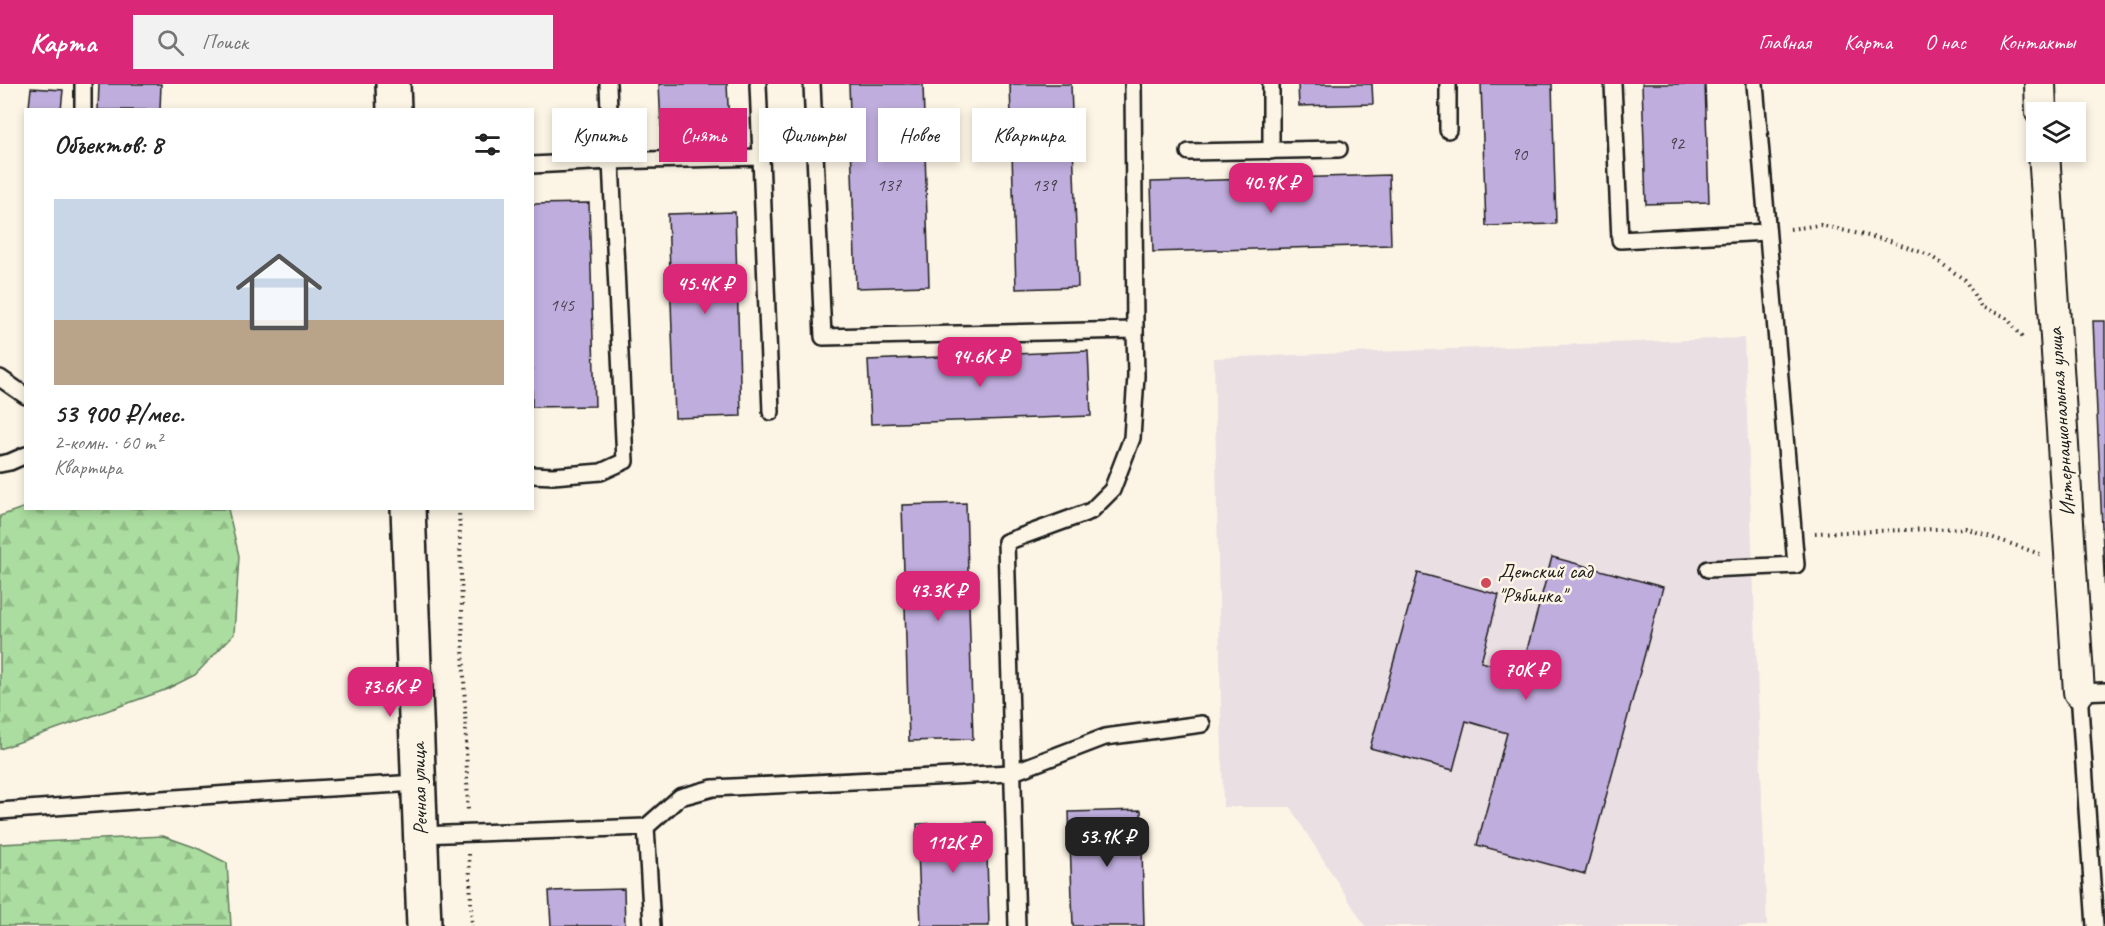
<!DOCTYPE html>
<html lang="ru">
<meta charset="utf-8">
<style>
:root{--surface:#fff;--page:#f2f2f2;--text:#222;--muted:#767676;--accent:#db2777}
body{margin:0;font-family:Caveat,sans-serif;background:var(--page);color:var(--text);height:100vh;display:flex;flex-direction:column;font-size:22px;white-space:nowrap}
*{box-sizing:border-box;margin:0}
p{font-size:20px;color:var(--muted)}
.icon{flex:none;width:33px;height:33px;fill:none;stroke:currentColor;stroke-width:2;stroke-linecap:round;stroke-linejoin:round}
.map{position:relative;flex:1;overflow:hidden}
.panel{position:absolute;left:24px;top:24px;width:510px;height:402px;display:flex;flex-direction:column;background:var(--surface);border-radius:0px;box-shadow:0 3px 9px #0003}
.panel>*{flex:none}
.top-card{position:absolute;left:552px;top:24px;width:570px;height:54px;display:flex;gap:12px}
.controls{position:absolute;left:2026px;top:18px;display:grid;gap:12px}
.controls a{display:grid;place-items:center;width:60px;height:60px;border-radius:0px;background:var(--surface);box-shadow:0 3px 9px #0003;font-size:30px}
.price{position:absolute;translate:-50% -51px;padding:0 14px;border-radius:12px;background:var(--accent);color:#fff;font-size:20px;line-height:39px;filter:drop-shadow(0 2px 3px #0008)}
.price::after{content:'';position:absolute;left:50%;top:36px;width:18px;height:14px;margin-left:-9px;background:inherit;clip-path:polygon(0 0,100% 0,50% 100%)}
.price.selected{background:#222;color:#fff}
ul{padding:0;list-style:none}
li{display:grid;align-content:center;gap:12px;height:318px;padding:0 30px}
li span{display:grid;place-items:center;height:186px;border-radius:0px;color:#555}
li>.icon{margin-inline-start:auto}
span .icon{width:108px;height:108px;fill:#fffc;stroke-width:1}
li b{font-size:26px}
h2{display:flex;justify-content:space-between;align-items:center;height:72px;padding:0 30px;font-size:26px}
.tag{padding:0 21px;border-radius:0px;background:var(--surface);box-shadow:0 3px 9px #0003;font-size:21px;line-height:54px}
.tag.selected{background:var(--accent);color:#fff}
header{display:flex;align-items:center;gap:36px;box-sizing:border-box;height:84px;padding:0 30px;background:var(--accent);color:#fff}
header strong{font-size:28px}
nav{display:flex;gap:33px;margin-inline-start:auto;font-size:21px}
.search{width:420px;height:54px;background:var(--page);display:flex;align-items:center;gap:15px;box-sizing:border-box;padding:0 21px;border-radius:0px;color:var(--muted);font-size:22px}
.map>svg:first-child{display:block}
.built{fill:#eadfe3}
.forest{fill:url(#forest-firs);stroke:#637c5e;stroke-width:1.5}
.building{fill:#bfaddd;stroke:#1c1c1c;stroke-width:1.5}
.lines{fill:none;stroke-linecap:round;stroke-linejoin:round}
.service-casing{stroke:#1c1c1c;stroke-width:20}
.minor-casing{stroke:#1c1c1c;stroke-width:34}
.tertiary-casing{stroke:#1c1c1c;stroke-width:38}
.path{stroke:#1c1c1c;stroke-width:4;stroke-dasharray:1.5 4.5;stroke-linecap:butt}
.service{stroke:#fcf5e5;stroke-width:15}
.minor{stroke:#fcf5e5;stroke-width:30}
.tertiary{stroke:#fcf5e5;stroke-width:33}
.poi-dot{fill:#d1495b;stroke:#fcf5e5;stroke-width:2}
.labels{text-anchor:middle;stroke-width:5;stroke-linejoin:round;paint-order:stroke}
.number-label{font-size:18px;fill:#45404c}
.street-label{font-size:21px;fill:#1c1c1c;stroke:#fcf5e5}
.poi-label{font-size:21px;fill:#1c1c1c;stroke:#fcf5e5;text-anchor:start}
</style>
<header>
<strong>Карта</strong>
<div class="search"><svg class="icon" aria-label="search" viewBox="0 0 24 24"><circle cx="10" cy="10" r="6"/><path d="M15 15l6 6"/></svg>Поиск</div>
<nav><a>Главная</a><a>Карта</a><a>О нас</a><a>Контакты</a></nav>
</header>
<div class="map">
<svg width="2105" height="842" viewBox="0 0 2105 842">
<defs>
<pattern id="forest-firs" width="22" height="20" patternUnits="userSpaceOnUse" patternTransform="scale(1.5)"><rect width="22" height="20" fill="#aadd9f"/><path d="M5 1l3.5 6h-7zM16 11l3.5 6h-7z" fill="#92bd88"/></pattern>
</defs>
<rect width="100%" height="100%" fill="#fcf5e5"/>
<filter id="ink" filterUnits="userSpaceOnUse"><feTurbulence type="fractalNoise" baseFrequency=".0167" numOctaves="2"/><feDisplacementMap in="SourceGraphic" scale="12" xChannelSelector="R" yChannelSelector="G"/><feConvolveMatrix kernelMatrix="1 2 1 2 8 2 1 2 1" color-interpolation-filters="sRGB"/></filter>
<g filter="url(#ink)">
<!-- built -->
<path class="built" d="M1744 254 1767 842H1365L1290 723H1223L1214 274Z"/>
<!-- forest -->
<g class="forest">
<path d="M25 423 228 425 239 472 234 550 195 591 165 606 0 665V432Z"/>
<path d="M163 752 197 764 227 779 231 842H0V760Z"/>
</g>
<!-- building -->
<g class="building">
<path d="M99 0H161L160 26H98Z"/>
<path d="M659 0H727L729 41 661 43Z"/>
<path d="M849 0H923L929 202 856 204Z"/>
<path d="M1010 0H1071L1078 203 1016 205Z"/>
<path d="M1298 0H1372L1373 20 1299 22Z"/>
<path d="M1481 0H1552L1556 140 1486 142Z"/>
<path d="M1642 0H1705L1709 118 1646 120Z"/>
<path d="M31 4 63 6 61 26 29 23Z"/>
<path d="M1389 91 1391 161 1153 168 1151 98Z"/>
<path d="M589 119 595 322 532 323V120Z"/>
<path d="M735 128 741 332 675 334 668 130Z"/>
<path d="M2093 237H2105V512Z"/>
<path d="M1088 267 1091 332 871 340 868 276Z"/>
<path d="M966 419 973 655 909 657 902 421Z"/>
<path d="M1552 473 1663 503 1585 790 1477 761 1507 649 1466 637 1453 686 1370 664 1418 489 1499 511 1481 578 1521 588Z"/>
<path d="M1141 726 1144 842H1073L1069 728Z"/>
<path d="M986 738 989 842H921L917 740Z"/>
<path d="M624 805 625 842H551L549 807Z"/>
</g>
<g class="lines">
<defs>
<g id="service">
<path d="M83 0V26"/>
<path d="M608 0 611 77 761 73 771 328"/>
<path d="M758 0 761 73"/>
<path d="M812 0 823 253 1135 246 1136 292 1132 354 1112 406 1091 427 1006 458 1017 842"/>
<path d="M1133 0 1135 246"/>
<path d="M1271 0V67"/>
<path d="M1448 0V46"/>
<path d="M1613 0 1620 156 1767 148"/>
<path d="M1189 68 1339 65"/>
<path d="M532 81 611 77 625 377 601 388 553 392 532 391"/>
<path d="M0 294 26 312"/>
<path d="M0 380 10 378 26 371"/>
<path d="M1708 485 1796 481 1755 0"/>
<path d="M0 727 243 709 418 699"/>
<path d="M646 743 680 713 713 704 1011 689 1105 653 1202 640"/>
<path d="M420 751 646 743 652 842"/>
<path d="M2095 842 2079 608 2105 607"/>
</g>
<g id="minor">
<path d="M2040 0 2041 28"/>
<path d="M2044 68 2079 608"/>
</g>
<g id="tertiary">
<path d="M393 0 394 26"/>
<path d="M408 424 424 842"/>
</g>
</defs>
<!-- service casing -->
<use href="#service" class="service-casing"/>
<!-- minor casing -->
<use href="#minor" class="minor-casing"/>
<!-- tertiary casing -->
<use href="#tertiary" class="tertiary-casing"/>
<!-- path -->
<g class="path">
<path d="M1790 145 1820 141 1890 157 1929 171 1965 196 1981 223 2006 233 2024 255"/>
<path d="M459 424 468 727"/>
<path d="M1815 449 1965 444 2040 470"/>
<path d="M469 770 472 842"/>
</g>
<!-- service -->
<use href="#service" class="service"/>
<!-- minor -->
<use href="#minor" class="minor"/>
<!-- tertiary -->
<use href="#tertiary" class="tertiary"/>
</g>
</g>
<!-- markers -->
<circle class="poi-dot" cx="1486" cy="499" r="6"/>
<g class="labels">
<!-- number labels -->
<g class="number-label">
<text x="1676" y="65">92</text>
<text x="1519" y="76">90</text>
<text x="889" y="107">137</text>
<text x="1044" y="107">139</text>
<text x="562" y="227">145</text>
</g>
<!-- street labels -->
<g class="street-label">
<text transform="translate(2061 338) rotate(-94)" y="7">Интернациональная улица</text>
<text transform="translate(419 705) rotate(-92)" y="7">Речная улица</text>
</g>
<!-- poi labels -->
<g class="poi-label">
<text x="1498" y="494">Детский сад<tspan x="1498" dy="24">"Рябинка"</tspan></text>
</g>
</g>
</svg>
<div class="controls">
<a><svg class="icon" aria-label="layers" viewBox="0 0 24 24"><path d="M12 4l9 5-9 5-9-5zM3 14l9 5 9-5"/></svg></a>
</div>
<b class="price" style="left:1271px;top:130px">40.9K ₽</b>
<b class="price" style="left:705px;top:231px">45.4K ₽</b>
<b class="price" style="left:980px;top:304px">94.6K ₽</b>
<b class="price" style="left:938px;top:538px">43.3K ₽</b>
<b class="price" style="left:1526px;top:617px">70K ₽</b>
<b class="price" style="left:390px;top:634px">73.6K ₽</b>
<b class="price selected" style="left:1107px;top:784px">53.9K ₽</b>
<b class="price" style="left:953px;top:790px">112K ₽</b>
<div class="top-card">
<a class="tag">Купить</a>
<a class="tag selected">Снять</a>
<a class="tag">Фильтры</a>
<a class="tag">Новое</a>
<a class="tag">Квартира</a>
</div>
<section class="panel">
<h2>Объектов: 8<svg class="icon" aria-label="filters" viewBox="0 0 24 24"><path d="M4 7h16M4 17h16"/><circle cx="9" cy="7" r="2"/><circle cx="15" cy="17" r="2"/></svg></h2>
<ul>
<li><span style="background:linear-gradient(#c9d6e8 65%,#b9a48a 0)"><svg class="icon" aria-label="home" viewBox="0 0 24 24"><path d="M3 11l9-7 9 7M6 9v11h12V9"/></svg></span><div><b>53 900 ₽/мес.</b><p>2-комн. · 60 m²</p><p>Квартира</p></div></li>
</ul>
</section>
</div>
